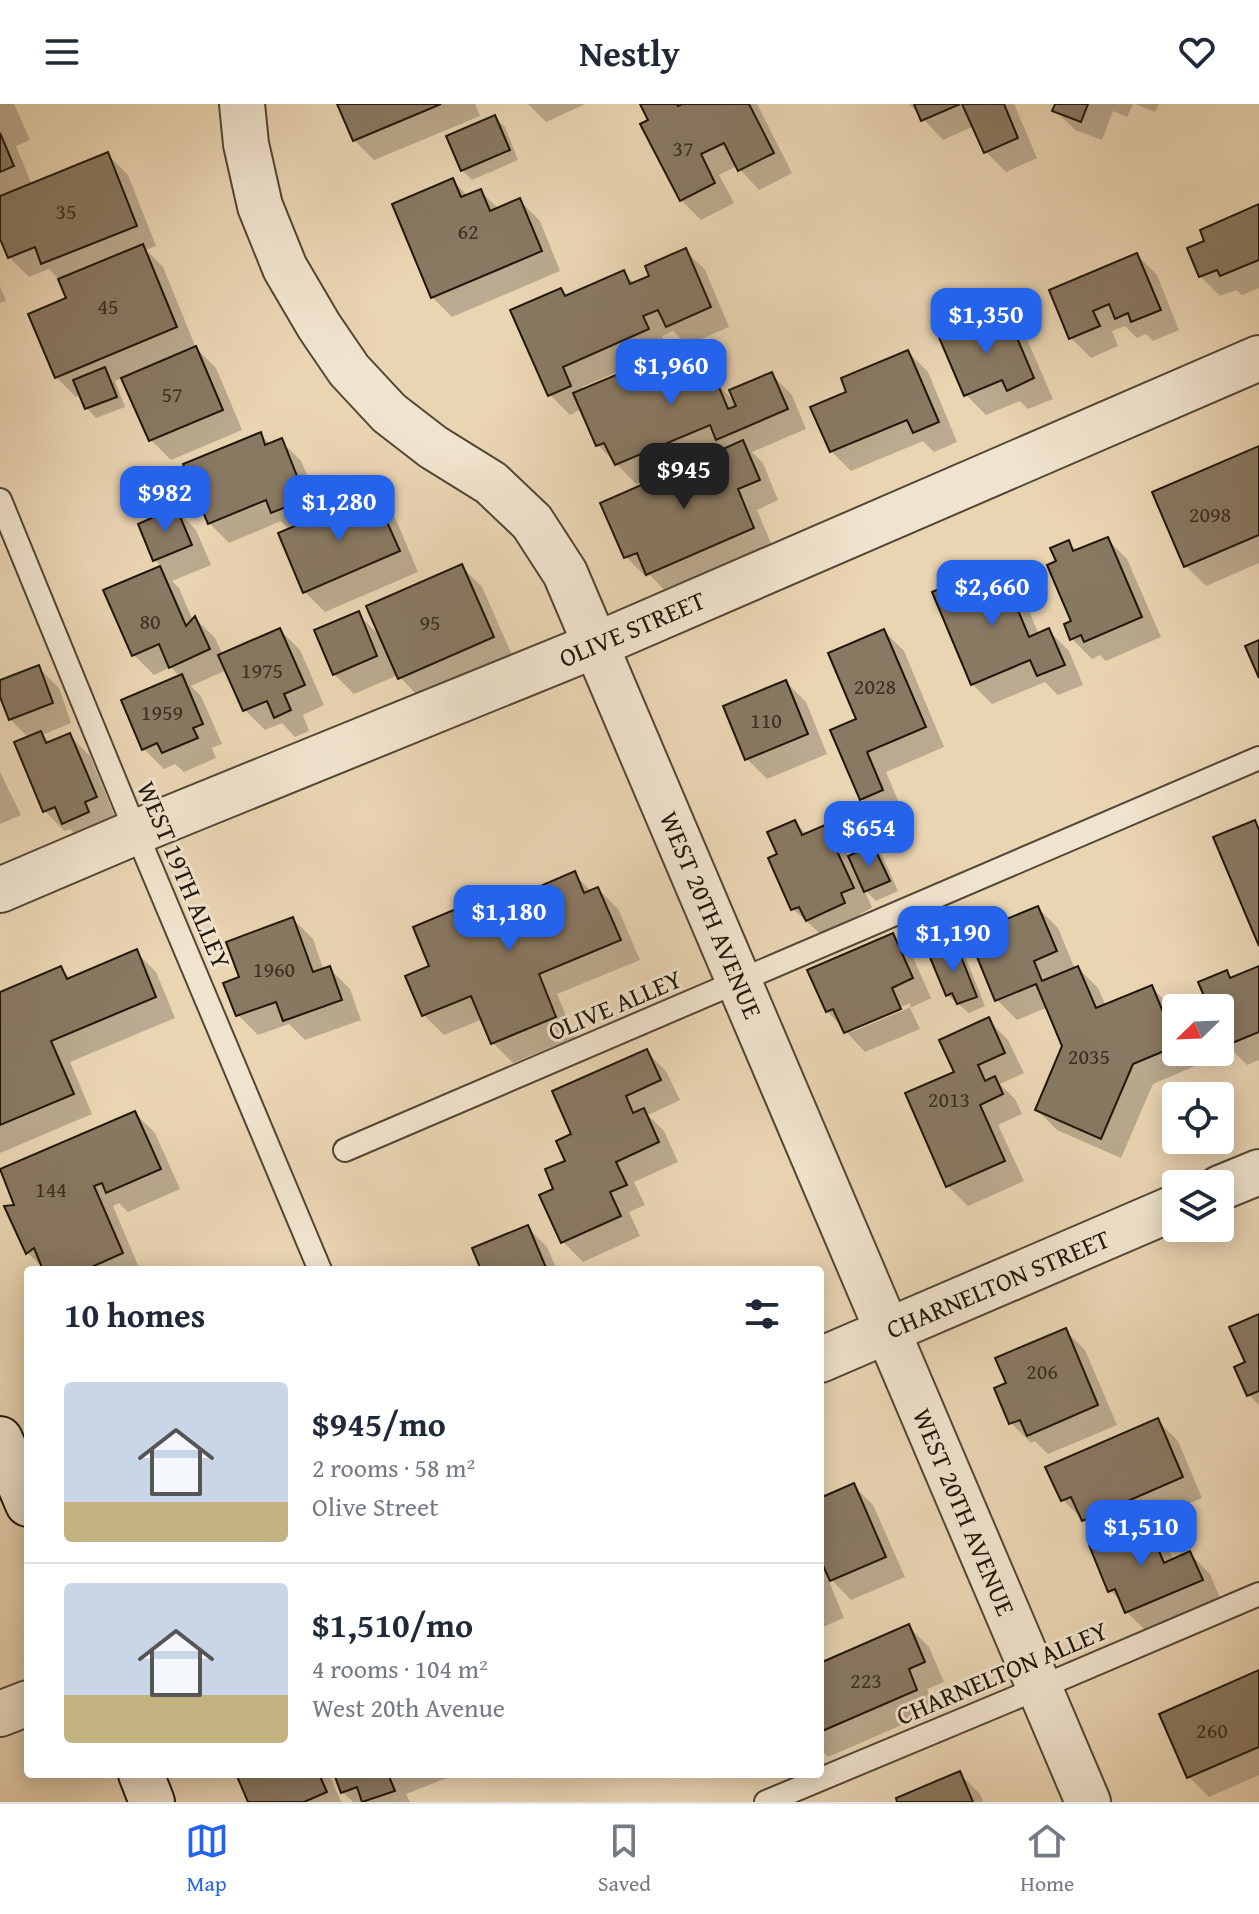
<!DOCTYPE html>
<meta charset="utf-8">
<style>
:root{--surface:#fff;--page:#f6f6f7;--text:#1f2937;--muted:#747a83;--line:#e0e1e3;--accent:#2563eb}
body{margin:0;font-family:"Gentium Book Plus",serif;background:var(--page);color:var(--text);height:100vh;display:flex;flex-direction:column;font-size:30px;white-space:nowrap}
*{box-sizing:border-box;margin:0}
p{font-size:26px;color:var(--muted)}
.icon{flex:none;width:44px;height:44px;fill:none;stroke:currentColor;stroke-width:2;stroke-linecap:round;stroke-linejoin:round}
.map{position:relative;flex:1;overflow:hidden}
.details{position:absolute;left:24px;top:1162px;width:800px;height:512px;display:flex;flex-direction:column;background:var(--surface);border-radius:8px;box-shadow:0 4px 20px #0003}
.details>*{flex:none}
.needle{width:52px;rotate:247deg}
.tools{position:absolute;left:1162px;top:890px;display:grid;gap:16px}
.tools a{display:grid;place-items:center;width:72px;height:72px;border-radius:8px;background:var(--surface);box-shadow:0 4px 20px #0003;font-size:40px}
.price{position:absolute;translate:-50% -68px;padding:0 18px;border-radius:16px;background:var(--accent);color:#fff;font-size:26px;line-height:52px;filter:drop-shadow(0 2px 4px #0008)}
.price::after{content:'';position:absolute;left:50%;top:48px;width:24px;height:18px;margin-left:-12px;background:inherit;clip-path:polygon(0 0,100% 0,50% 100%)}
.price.selected{background:#222;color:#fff}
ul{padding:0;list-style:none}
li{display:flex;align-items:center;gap:24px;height:200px;padding:0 40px}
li+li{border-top:2px solid var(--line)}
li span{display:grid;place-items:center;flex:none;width:224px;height:160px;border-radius:8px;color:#555}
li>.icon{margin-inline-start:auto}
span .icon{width:96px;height:96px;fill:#fffc;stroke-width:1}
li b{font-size:34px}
h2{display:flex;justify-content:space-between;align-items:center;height:96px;padding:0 40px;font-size:34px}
header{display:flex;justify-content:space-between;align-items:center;height:104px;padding:0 40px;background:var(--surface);font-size:36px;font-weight:800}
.tab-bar{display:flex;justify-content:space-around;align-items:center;height:112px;border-top:2px solid var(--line);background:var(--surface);font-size:22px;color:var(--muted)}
.tab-bar a{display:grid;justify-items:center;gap:4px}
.tab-bar .selected{color:var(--accent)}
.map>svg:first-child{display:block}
.shadow{fill:#0003;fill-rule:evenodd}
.building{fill:#897962;stroke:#1f160b;stroke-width:2}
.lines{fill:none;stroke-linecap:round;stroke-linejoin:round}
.lane-casing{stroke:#524635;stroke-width:26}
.street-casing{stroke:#524635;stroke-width:48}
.secondary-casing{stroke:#1f160b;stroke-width:48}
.lane{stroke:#f1e4ce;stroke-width:22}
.street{stroke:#f1e4ce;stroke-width:44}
.secondary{stroke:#f1e4ce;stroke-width:44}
.labels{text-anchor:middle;stroke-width:6;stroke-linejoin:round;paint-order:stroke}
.number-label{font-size:22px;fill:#3a2f21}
.street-label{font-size:26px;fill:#1f160b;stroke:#f1e4ce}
</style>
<header><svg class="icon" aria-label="menu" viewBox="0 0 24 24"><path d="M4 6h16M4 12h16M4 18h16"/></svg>Nestly<svg class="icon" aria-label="heart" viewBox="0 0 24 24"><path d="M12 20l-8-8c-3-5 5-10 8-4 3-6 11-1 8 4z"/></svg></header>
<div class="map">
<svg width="1259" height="1698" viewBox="0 0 1259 1698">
<rect width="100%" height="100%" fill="#ead5b3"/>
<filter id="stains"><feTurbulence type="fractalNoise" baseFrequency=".0025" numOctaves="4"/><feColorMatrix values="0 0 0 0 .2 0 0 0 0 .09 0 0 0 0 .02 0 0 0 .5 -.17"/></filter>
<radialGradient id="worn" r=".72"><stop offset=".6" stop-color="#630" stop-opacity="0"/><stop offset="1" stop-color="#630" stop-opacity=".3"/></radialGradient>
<!-- shadow -->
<g class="shadow">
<path d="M0 0H14L30 36 16 42 32 81 108 51 128 71 156 142 146 146 163 163 196 244 216 264 242 326 171 356 151 336 123 274 115 277 125 303 96 314 87 304 81 291 76 293 56 273 69 195 61 177 49 165 29 173 9 153 0 129Z"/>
<path d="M339 0H475L480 12 374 56 354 36Z"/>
<path d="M528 0H585L546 18Z"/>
<path d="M642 0H757L792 69 759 86 737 62 719 71 734 99 701 116 681 96 651 17Z"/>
<path d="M909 0H1014L1037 54 1006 68 986 48 974 22 943 36Z"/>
<path d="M1057 0H1133L1127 13 1113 7 1102 36 1075 26 1055 6Z"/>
<path d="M1135 0H1159L1155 8Z"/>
<path d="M495 14 505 23 518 56 472 76 462 66Z"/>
<path d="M452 76 469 93 481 88 499 105 520 97 540 117 560 167 452 213 432 193Z"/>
<path d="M1259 102V184L1242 191 1236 186 1220 192 1200 172 1207 138Z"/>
<path d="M685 146 705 166 729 223 687 241 673 227 662 232 668 246 582 283 583 287 622 270 629 276 692 249 712 269 717 280 737 300 772 271 792 291 806 325 752 348 763 359 778 396 757 406 773 444 668 490 650 471 646 473 626 453 648 380 656 388 705 367 722 348 720 344 636 380 598 341 582 305 570 311 550 291 560 187 567 193 623 169 635 180 652 173Z"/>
<path d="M1137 151 1157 171 1179 226 1153 237 1146 230 1137 234 1125 222 1112 227 1118 242 1091 254 1071 234Z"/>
<path d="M0 182 6 197 0 199Z"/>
<path d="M1006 213 1026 233 1053 295 1028 305 1020 297 986 311 966 291 940 232 961 223 968 230Z"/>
<path d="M908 248 928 268 957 338 934 348 923 337 851 367 831 347 849 289Z"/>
<path d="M260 330 271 341 281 337 301 357 324 412 374 391 394 411 418 468 325 508 305 488 290 426 281 417 229 439 209 419Z"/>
<path d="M1259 344V459L1206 482 1186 462Z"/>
<path d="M176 406 196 426 211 461 172 477 179 484 193 517 196 515 215 534 223 551 280 526 300 546 324 601 303 611 309 627 295 633 282 619 265 626 245 606 227 566 191 582 201 592 222 640 212 644 216 654 184 668 175 660 164 665 144 645 180 573 171 563 154 571 134 551 106 488 162 463 155 456Z"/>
<path d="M1107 435 1127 455 1161 533 1106 557 1100 551 1092 555 1072 535 1074 518 1058 458 1068 438 1078 448Z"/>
<path d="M999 462 1019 482 1039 531 1049 527 1069 547 1083 581 1058 591 1045 578 992 600 972 580Z"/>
<path d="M462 463 482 483 513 553 420 594 398 571 354 590 334 570 358 510 381 533Z"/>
<path d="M884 527 904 547 944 643 886 668 902 706 882 715 862 695 859 616Z"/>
<path d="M39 564 59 584 71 619 42 631 51 640 70 632 90 652 115 713 84 739 70 725 64 727 45 707 29 634 10 615 0 588V578Z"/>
<path d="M786 578 806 598 827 650 767 675 747 655Z"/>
<path d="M0 668 21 711 0 720Z"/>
<path d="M795 718 807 731 824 723 844 743 849 754 873 743 883 753 898 787 876 797 864 785 872 804 860 810 864 820 827 836 793 805 780 751Z"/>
<path d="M574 770 592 788 598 785 618 805 640 856 557 890 575 933 513 959 493 939 483 915 444 931 424 911 432 863 487 794 496 803Z"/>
<path d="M1038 804 1058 824 1075 865 1078 864 1098 884 1106 902 1151 883 1171 903 1176 915V948H1190L1195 962 1153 980 1121 1054 1057 1026 1037 1006 1064 942 1048 903 1017 916 997 896Z"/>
<path d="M293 815 313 835 324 867 330 865 350 885 361 916 305 936 289 920 258 931 238 911 242 874Z"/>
<path d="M892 831 912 851 931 894 910 904 920 925 865 948 827 907ZM910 899 911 903 852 928 849 925Z"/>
<path d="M956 842 965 852 985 902 969 909 947 891Z"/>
<path d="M136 848 156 868 175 914 70 958 92 1010 0 1049V890L61 865 71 875Z"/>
<path d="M1259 864V956L1247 961 1227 941 1220 926V904H1211L1226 869 1233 875Z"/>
<path d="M988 916 1008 936 1024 969 1000 980 1015 995 1022 1010 998 1021 1024 1077 968 1102 948 1082 908 990 956 969Z"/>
<path d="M646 947 666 967 680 996 648 1011 664 1027 678 1058 634 1078 645 1101 629 1108 640 1132 583 1158 563 1138 542 1092 556 1086 568 1058 574 1030Z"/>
<path d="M135 1009 155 1029 180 1085 128 1108 119 1099 113 1102 140 1166H45L28 1149 7 1104 17 1103Z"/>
<path d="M527 1123 547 1143 557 1166H483Z"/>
<path d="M1259 1212V1301L1249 1291 1248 1259Z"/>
<path d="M1065 1226 1085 1246 1117 1321 1048 1350 1035 1337 1031 1339 1011 1319 1009 1280Z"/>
<path d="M1158 1317 1178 1337 1202 1394 1145 1418 1166 1439 1174 1457 1190 1450 1210 1470 1221 1496 1147 1528 1127 1508 1124 1501 1110 1486 1104 1437 1063 1396Z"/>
<path d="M853 1381 873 1401 905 1473 851 1496 826 1470 844 1514 820 1524V1396Z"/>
<path d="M909 1523 929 1543 944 1578 927 1585 936 1606 828 1653 820 1644V1561Z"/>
<path d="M1259 1569V1671L1209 1693 1189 1673Z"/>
<path d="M238 1670H329L341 1698H250Z"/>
<path d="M336 1670H457L406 1690 410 1698H353L343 1688Z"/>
<path d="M960 1670 980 1690 983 1698H900Z"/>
</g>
<!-- building -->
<g class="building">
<path d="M337 0H441L353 37Z"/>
<path d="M640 0H677L678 2 682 0H749L774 49 738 67 724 39 701 50 715 79 680 97 640 20 648 16Z"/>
<path d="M914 0H960L921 17Z"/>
<path d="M962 0H1004L1018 34 984 49Z"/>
<path d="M1055 0H1088L1081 18 1052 7Z"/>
<path d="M495 11 510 46 461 67 446 32Z"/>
<path d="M0 29 14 62 0 68Z"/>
<path d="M108 48 137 122 41 160 35 143 8 154 0 135V92Z"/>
<path d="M453 74 461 93 481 85 490 107 520 94 542 147 431 194 392 100Z"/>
<path d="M1259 100V156L1220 172 1217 166 1199 173 1187 144 1204 137 1200 126Z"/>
<path d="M143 140 177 223 55 274 28 210 66 194 58 175Z"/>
<path d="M686 144 711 203 666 223 658 206 643 212 649 225 563 263 571 282 548 292 510 206 561 184 565 192 624 166 630 180 649 172 645 162Z"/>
<path d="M1137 149 1161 206 1131 218 1128 209 1115 215 1109 200 1093 207 1100 222 1069 235 1049 186Z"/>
<path d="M1007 210 1034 274 1007 287 1002 276 964 292 938 231 962 221 965 229Z"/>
<path d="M196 242 223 306 149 337 121 274Z"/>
<path d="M693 246 707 280 716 276 728 305 736 302 729 286 772 268 788 305 716 336 710 321 615 361 604 339 596 342 573 289 623 268 626 275Z"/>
<path d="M908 246 939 318 913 329 907 316 830 348 810 303 846 288 841 274Z"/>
<path d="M105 263 117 293 85 305 73 276Z"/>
<path d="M261 328 265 341 282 334 306 395 271 409 266 396 208 420 183 360Z"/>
<path d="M743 336 760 376 738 385 754 424 646 471 637 449 624 454 600 399 648 378 652 387 702 366 698 356Z"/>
<path d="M1259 342V431L1184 463 1152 388Z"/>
<path d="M374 389 400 447 303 489 278 429Z"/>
<path d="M176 403 192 441 153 457 138 420Z"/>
<path d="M1108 433 1142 513 1084 538 1081 531 1070 536 1064 520 1071 517 1047 461 1056 457 1050 444 1069 436 1073 447Z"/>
<path d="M462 460 494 533 398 575 366 502Z"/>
<path d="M999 460 1029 533 1049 524 1065 561 1037 572 1030 556 971 581 932 488Z"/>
<path d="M160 462 186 522 195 512 210 545 169 564 159 540 132 552 103 486Z"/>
<path d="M359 507 377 552 333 571 314 526Z"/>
<path d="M280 524 305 581 284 590 291 606 274 614 267 597 243 607 218 551Z"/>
<path d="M884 525 926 623 867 648 883 686 860 696 830 626 856 615 828 549Z"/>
<path d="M1259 536V574L1245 542Z"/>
<path d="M39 561 53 599 9 616 0 593V576Z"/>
<path d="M182 570 203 620 193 624 198 634 162 649 157 639 142 646 121 596Z"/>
<path d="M786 576 808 630 745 656 723 602Z"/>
<path d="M41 627 46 639 70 629 97 693 85 698 89 708 62 720 55 703 43 708 14 638Z"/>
<path d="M795 716 802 731 825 721 854 784 841 789 845 799 806 817 799 803 791 806 768 754 777 750 767 728Z"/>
<path d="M1255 716 1259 726V842L1213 733Z"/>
<path d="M873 741 890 777 864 788 848 752Z"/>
<path d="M575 767 584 789 598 783 621 836 539 870 556 913 491 940 471 892 422 912 405 872 429 862 413 823 487 792 492 803Z"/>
<path d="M1038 802 1057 847 1034 857 1042 877 1078 862 1096 904 1152 881 1176 940V942L1133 960 1101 1035 1035 1006 1062 942 1036 880 995 897 968 831Z"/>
<path d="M293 813 313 868 330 862 342 896 283 917 276 898 236 912 223 879 239 873 226 838Z"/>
<path d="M893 829 913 874 892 884 901 905 844 929 833 905 826 908 807 866Z"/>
<path d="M956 840 977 893 957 900 952 889 946 892 929 851Z"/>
<path d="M137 845 156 893 51 937 74 990 0 1021V888L61 862 67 875Z"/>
<path d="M1259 862V928L1225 942 1220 931V904H1209L1198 878 1227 866 1230 874Z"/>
<path d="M989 913 1005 949 978 961 985 977 995 972 1003 990 980 1001 1005 1057 946 1083 905 989 954 968 939 936Z"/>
<path d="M647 945 661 976 626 992 633 1009 644 1004 659 1038 616 1058 627 1081 610 1088 621 1112 561 1139 539 1091 553 1085 545 1065 565 1057 556 1037 571 1030 552 987Z"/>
<path d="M135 1007 161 1065 106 1089 102 1079 94 1082 123 1149 85 1166H43L34 1144 26 1150 4 1102 14 1101 0 1065Z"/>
<path d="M528 1121 547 1166H481L472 1144Z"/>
<path d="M1259 1210V1287L1247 1292 1234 1263 1245 1258 1229 1223Z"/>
<path d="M1066 1224 1098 1301 1027 1332 1020 1316 1009 1320 994 1284 1006 1279 995 1254Z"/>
<path d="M1158 1314 1183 1373 1082 1417 1071 1393 1061 1397 1045 1363Z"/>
<path d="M854 1379 886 1453 830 1477 820 1455V1394Z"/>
<path d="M1146 1417 1164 1459 1190 1447 1203 1476 1125 1509 1115 1485 1108 1488 1089 1441Z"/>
<path d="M909 1520 925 1558 909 1565 917 1586 820 1628V1559Z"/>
<path d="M1259 1566V1643L1187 1674 1159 1610Z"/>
<path d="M960 1667 973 1698H897L896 1694Z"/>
<path d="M236 1670H319L327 1688 304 1698H248Z"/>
<path d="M334 1670H388L395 1687 362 1698 357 1683 341 1689Z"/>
</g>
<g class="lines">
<defs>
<g id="lane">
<path d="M0 396 136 728 320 1166"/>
<path d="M345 1046 1259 654"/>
<path d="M766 1698 1039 1584 1259 1490"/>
</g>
<g id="street">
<path d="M242 0 246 40 260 102 285 164 319 222 349 266 389 309 433 343 491 379 532 418 565 469 1088 1698"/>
<path d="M0 786 136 728 596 541 1259 254"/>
<path d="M1220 1084 1259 1068"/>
<path d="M820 1256 1176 1103"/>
<path d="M0 1610 28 1599"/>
</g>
<g id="secondary">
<path d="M0 1335 28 1400"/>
<path d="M141 1670 152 1698"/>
</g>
</defs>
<!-- lane casing -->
<use href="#lane" class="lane-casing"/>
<!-- street casing -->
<use href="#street" class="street-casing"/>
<!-- secondary casing -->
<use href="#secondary" class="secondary-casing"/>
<!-- lane -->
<use href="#lane" class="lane"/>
<!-- street -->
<use href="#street" class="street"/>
<!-- secondary -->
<use href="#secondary" class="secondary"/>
</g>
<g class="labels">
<!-- number labels -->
<g class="number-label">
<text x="683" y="52">37</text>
<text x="66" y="115">35</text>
<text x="468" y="135">62</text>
<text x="108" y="210">45</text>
<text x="172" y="298">57</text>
<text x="1210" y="418">2098</text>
<text x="150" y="525">80</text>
<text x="430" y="526">95</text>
<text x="262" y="574">1975</text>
<text x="875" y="590">2028</text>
<text x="162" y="616">1959</text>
<text x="766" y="624">110</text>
<text x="274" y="873">1960</text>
<text x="1089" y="960">2035</text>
<text x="949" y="1003">2013</text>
<text x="51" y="1093">144</text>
<text x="1042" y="1275">206</text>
<text x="866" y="1584">223</text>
<text x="1212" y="1634">260</text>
</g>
<!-- street labels -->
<g class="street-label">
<text transform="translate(632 525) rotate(-23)" y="9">OLIVE STREET</text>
<text transform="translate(184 771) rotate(67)" y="9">WEST 19TH ALLEY</text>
<text transform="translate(711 811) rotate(67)" y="9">WEST 20TH AVENUE</text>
<text transform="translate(615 901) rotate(-23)" y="9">OLIVE ALLEY</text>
<text transform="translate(998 1180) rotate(-23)" y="9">CHARNELTON STREET</text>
<text transform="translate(964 1408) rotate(67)" y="9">WEST 20TH AVENUE</text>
<text transform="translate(1002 1569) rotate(-23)" y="9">CHARNELTON ALLEY</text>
</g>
</g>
<rect width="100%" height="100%" filter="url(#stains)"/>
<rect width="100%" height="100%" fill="url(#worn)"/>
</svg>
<div class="tools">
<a><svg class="needle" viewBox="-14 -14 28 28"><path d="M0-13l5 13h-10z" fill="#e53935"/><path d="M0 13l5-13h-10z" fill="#747a83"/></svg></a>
<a><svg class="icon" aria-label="locate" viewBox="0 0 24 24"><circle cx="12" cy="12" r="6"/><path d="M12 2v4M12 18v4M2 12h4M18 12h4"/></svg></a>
<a><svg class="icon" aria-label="layers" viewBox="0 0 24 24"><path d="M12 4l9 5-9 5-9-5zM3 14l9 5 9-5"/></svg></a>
</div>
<b class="price" style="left:986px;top:252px">$1,350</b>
<b class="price" style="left:671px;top:303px">$1,960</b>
<b class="price selected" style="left:684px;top:407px">$945</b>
<b class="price" style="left:165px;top:430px">$982</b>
<b class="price" style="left:339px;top:439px">$1,280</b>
<b class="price" style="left:992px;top:524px">$2,660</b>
<b class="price" style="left:869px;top:765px">$654</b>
<b class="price" style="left:509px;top:849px">$1,180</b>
<b class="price" style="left:953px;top:870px">$1,190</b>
<b class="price" style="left:1141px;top:1464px">$1,510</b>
<section class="details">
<h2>10 homes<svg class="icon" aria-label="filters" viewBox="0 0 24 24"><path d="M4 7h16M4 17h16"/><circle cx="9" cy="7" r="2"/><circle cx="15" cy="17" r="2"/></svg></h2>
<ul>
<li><span style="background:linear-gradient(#c9d6e8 75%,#c2b280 0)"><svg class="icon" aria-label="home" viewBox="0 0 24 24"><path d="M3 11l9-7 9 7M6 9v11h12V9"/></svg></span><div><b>$945/mo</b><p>2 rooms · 58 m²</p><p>Olive Street</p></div></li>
<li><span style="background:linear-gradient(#c9d6e8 70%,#c2b280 0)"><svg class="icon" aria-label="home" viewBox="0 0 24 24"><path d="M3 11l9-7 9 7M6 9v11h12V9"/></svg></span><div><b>$1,510/mo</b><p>4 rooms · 104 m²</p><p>West 20th Avenue</p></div></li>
</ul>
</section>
</div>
<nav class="tab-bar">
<a class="selected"><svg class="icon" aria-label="map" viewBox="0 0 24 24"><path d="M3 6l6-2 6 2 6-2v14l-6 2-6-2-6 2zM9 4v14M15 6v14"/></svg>Map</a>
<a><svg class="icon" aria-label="saved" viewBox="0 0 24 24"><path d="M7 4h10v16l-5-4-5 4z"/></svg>Saved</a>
<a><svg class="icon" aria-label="home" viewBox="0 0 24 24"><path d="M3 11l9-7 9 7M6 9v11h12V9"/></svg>Home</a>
</nav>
